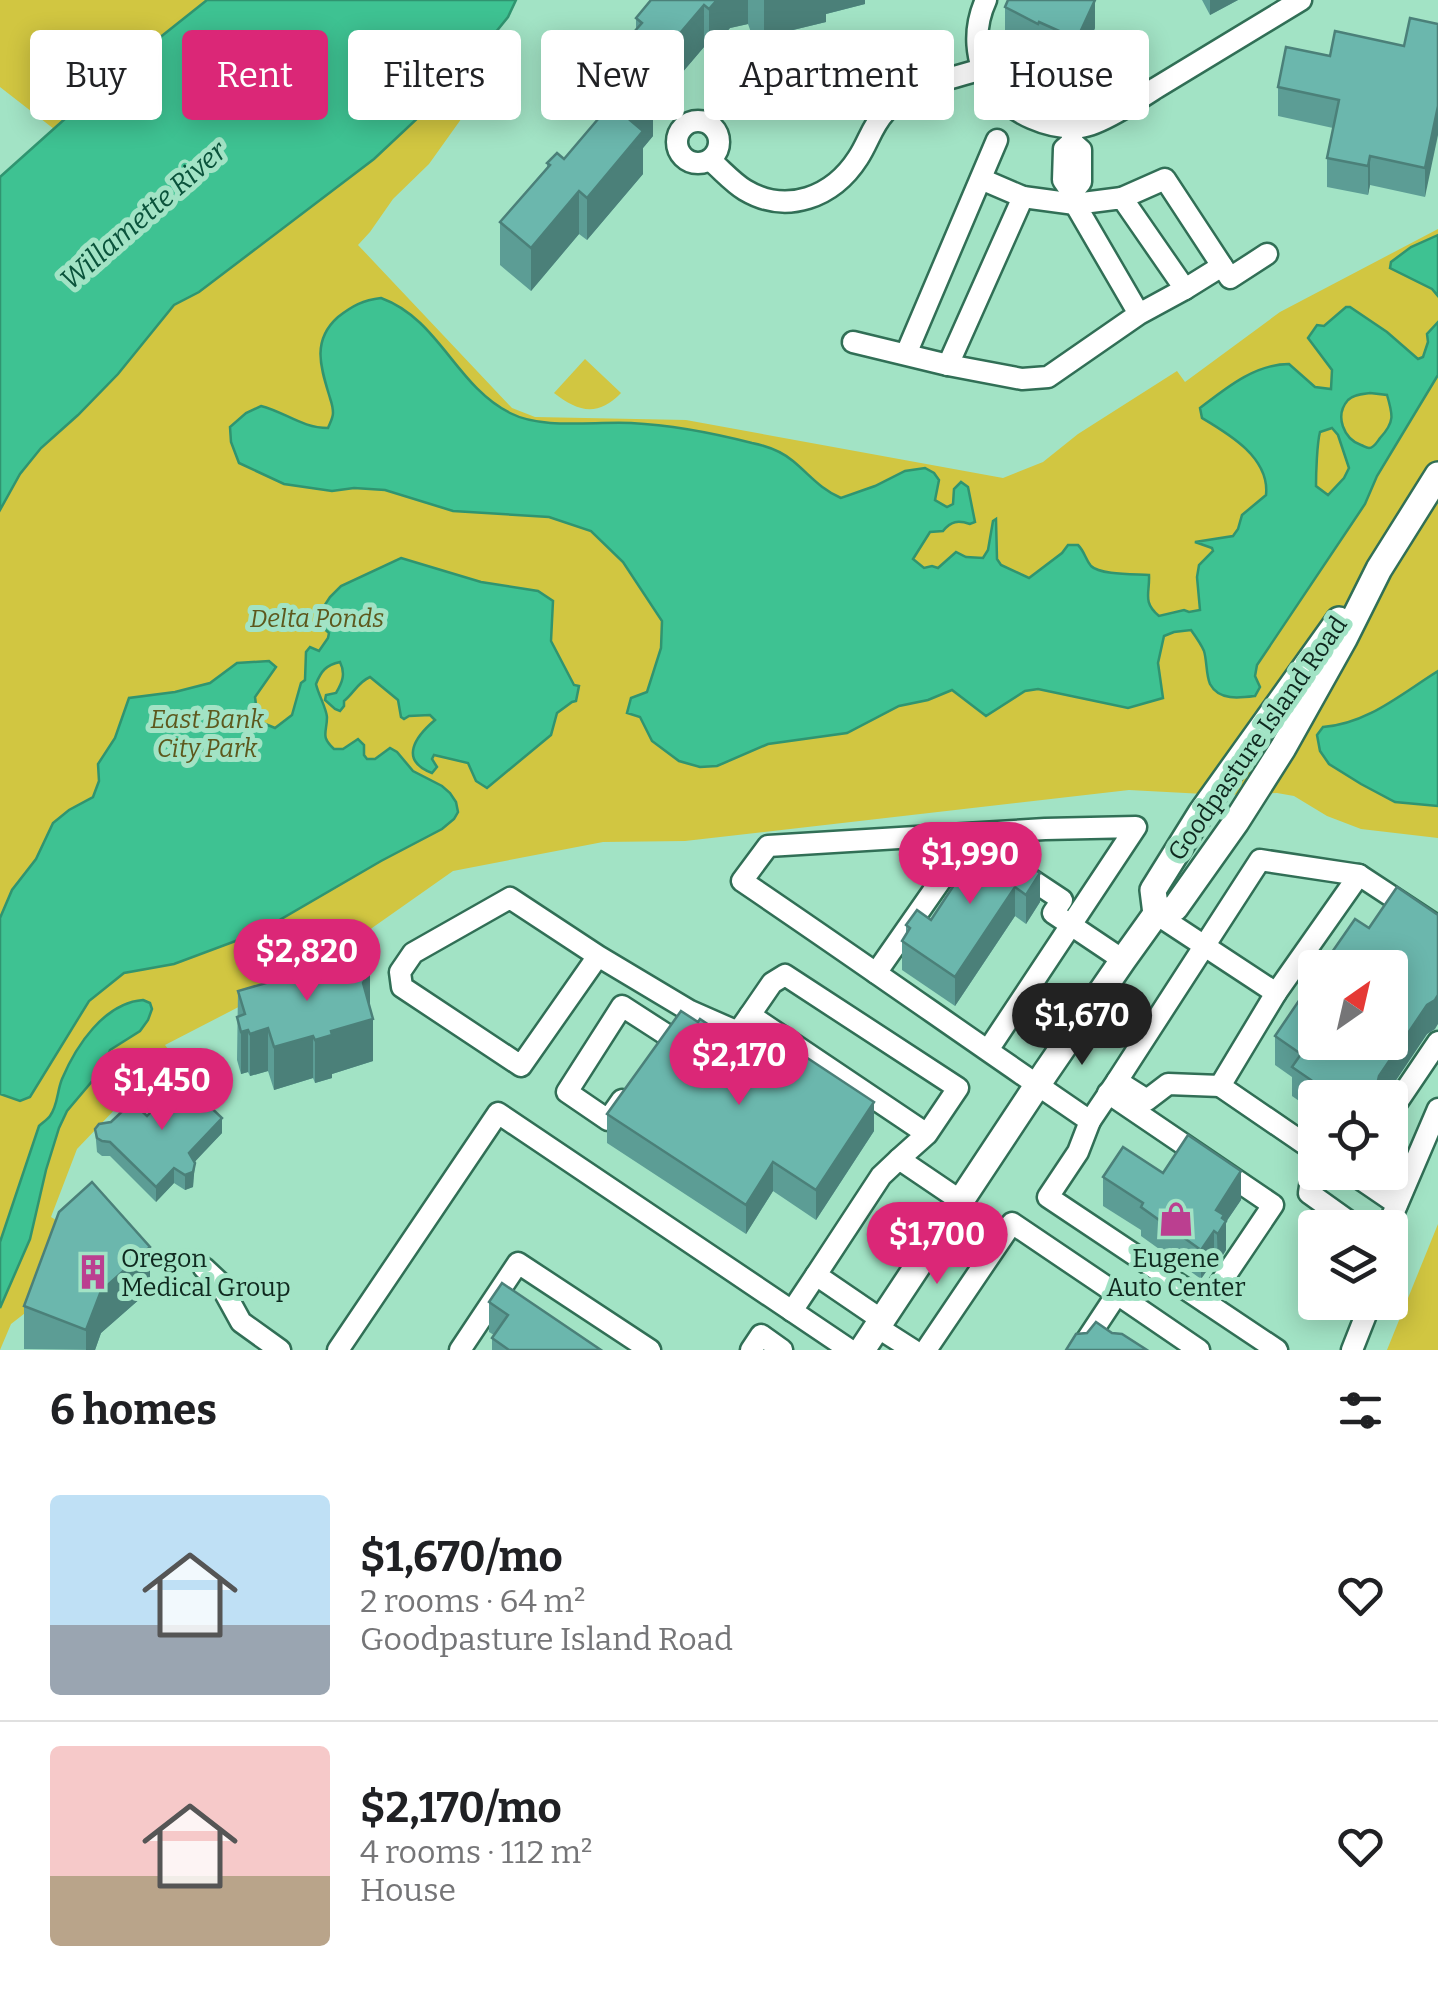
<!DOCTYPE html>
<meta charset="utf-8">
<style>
:root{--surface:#fff;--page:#f6f6f6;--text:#202124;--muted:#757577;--line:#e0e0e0;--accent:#db2777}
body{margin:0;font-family:Bitter,serif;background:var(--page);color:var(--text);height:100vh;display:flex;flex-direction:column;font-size:38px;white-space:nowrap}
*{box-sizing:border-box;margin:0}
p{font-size:32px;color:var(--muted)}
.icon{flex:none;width:55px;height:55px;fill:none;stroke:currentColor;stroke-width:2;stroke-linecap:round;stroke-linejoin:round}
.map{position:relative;height:1350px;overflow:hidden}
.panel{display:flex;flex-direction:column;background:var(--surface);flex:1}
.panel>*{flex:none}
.banner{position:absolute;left:30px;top:30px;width:1380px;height:90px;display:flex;gap:20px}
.needle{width:65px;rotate:34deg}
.controls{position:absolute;left:1298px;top:950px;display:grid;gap:20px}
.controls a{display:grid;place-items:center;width:110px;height:110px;border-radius:10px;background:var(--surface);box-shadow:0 5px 25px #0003;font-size:50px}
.price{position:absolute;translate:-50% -85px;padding:0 22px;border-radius:35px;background:var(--accent);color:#fff;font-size:32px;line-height:65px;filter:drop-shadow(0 2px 5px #0008)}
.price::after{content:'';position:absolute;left:50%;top:60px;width:30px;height:22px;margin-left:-15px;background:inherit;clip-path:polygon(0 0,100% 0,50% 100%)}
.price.on{background:#222;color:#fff}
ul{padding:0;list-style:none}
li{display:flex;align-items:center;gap:30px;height:250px;padding:0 50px}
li+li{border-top:2px solid var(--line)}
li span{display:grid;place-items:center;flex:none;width:280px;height:200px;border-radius:10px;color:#555}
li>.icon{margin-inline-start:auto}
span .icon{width:120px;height:120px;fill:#fffc;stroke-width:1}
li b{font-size:42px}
h2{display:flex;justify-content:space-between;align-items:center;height:120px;padding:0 50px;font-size:42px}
.pill{padding:0 35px;border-radius:10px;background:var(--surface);box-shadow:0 5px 25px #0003;font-size:35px;line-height:90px}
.pill.on{background:var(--accent);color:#fff}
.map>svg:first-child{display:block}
.green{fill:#d1c641}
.water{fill:#3ec292;stroke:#309470;stroke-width:2.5;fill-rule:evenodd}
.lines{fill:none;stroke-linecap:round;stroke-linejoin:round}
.minor-casing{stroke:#316f56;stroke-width:25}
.major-casing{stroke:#316f56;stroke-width:30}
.minor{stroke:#fff;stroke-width:20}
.major{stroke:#fff;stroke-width:25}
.wall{fill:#5c9d95}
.shaded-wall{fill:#4b8079}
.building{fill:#6bb7ad;stroke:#4b8079;stroke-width:2.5}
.labels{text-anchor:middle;stroke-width:10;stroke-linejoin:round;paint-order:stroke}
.park-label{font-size:25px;font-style:italic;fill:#5d581d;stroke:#a2e3c5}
.street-label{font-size:25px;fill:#0f291f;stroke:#a2e3c5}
.poi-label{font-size:25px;fill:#0f291f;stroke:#a2e3c5;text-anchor:start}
.water-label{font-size:28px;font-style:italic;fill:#0a533b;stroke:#a2e3c5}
</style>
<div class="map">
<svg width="1438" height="1350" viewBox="0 0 1438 1350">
<rect width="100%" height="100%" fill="#a2e3c5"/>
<!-- green -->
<g class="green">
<path d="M0 0H207L124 66 54 129 0 87Z"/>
<path d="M452 86 469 108 429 164 393 199 370 232 358 245 512 408 535 417 686 420 1003 478 1043 462 1078 434 1177 371 1185 382 1280 312 1438 229V838L1361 829 1327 816 1294 796 1277 793 1223 795 1129 790 685 841 603 842 453 871 318 966 165 1045 175 1058 164 1072H158L142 1081 77 1149 51 1217 56 1220 29 1310 11 1324 0 1350V510L20 474 41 448 78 415 118 374 174 305 199 292 374 159Z"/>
<path d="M585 359 621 393C598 417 578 412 554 393Z"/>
<path d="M1438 1224V1350H1387Z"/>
</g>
<!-- water -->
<g class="water">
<path d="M207 0H516L508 17 452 86 374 159 199 292 174 305 118 374 78 415 41 448 20 474 0 510V177L124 66Z"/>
<path d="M1438 235V296L1432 289 1390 268 1391 262 1411 247Z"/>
<path d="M381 298C439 319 456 386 510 413 543 430 594 421 631 423 671 425 713 433 752 443 767 446 781 451 793 461 811 476 819 488 841 498L875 486 905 471 925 468 934 473 939 480 935 500 947 507 953 504 954 489 961 482 968 487 975 522 970 524C958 520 951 521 943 531L930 532 913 559 924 568 932 566 938 568 956 552 966 557 983 558 988 550 993 521 996 519 997 559 1001 565 1029 578 1062 553 1068 545H1078C1085 552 1085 559 1091 566 1100 575 1134 574 1149 575 1150 593 1142 602 1159 616L1184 610 1189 612 1200 610 1197 577 1199 565 1213 551 1212 548 1195 542 1233 536 1238 529 1242 515 1266 495C1270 458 1229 434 1202 418L1200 408C1226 388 1255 364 1289 364L1315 387 1331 389 1332 370 1308 338 1317 325 1324 326 1346 307H1350L1387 332 1418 359 1423 357 1428 342 1427 334 1438 322V375L1377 476 1365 504 1257 665 1255 676 1260 687 1255 696C1240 698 1219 701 1210 684 1206 675 1207 661 1204 651 1201 644 1196 637 1191 630L1174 632 1164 636 1158 663 1163 698 1128 708 1038 689 1025 691 986 716 952 690 928 700 899 706 847 733 768 744 717 766 700 767 679 761 652 741 640 717 627 713 631 698 647 692 661 648 662 621 623 562 591 531 549 517 453 511 385 490 354 488 332 491 284 484 239 463 231 442 230 427 246 413 261 406C285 412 302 428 328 428 330 423 333 418 333 413 333 410 331 401 330 398 321 368 311 341 338 317 352 306 363 300 381 298ZM1370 393 1387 395C1393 415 1395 422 1380 438 1377 442 1374 448 1369 448 1366 448 1364 446 1361 445 1344 439 1334 416 1348 400 1354 394 1363 394 1370 393ZM1332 428 1338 435 1349 468 1344 478 1328 495 1316 486C1316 474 1317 443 1320 432Z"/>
<path d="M401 558 481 582 538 591 553 601 551 641 574 685 579 686 576 701 572 702 557 713 551 735 487 788 476 781 468 763 434 755 432 759 437 767 432 773C398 760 416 736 435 720L430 715 409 716 404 719 401 717 398 700 370 677C358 682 354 693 344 701V706L340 711 335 709 325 700 326 695 336 693C342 683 346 674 340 662 326 665 321 671 316 684 318 694 326 707 327 717 327 733 320 736 334 749H343L358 739 364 745V755L367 759H375L390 748 397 752 413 771 442 786 450 793 456 802 458 812 454 819 442 829 381 861 257 933 174 964 124 973 89 1001 30 1097 20 1101 0 1094V918L12 890 36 859 53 823 69 810 93 797 99 781 98 764 115 738 129 698 175 692 210 683 237 663 269 661 276 667 255 697 258 721 275 728 292 715 301 683 305 680 306 652 310 647 319 651 328 638 329 633 315 620 330 597 341 586Z"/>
<path d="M1438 671V806L1395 802 1361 784 1329 764 1320 751 1317 735 1323 727C1367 724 1401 694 1438 671Z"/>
<path d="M143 1000 150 1003 152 1009 148 1020 140 1031 110 1050 104 1067 67 1111 59 1128 46 1170 30 1239 0 1308V1242L39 1126C42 1123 47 1120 50 1116 58 1105 57 1091 62 1079 76 1046 104 1003 143 1000Z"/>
</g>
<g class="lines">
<defs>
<g id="minor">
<path d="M986 0C973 28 974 62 993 88 1012 114 1049 130 1081 127 1100 125 1139 99 1156 88 1204 59 1253 29 1301 0"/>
<circle cx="698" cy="142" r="21"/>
<path d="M1072 132V142L1064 149 1063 180 1072 193"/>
<path d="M710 160C722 170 732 182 745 190 787 215 833 197 858 158 868 143 872 126 885 112 908 86 950 79 982 69"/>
<path d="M981 179 1023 197 1075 204 1072 193 1081 182V150L1072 142"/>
<path d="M1023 197 948 365 1022 379 1048 377 1139 314 1185 289 1122 198 1075 204 1139 314"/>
<path d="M1122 198 1165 179 1230 278 1267 254"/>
<path d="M1185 289 1222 266"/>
<path d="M853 342 948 365"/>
<path d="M906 354 997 140"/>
<path d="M1023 831 1003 861 1062 900 1053 913 1123 960"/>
<path d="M1156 914 1276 993 1220 1086 1315 1151"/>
<path d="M598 956 510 898 413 953 400 972 402 987 521 1066 598 956 690 1011 738 1032 750 1015"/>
<path d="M876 973 973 834"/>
<path d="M1276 993 1359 875 1438 927"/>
<path d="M988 1050 1136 827 1045 829 768 846 742 881C859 960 974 1042 1090 1121L1117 1081"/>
<path d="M1220 1086 1168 1084 1147 1100 1117 1081 1260 860 1359 875"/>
<path d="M1108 1093 1273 1205 1207 1303"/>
<path d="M622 1100 608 1120 567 1092 622 1006 667 1035"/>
<path d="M1390 1113 1438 1042"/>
<path d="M1090 1121 1078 1152 1048 1197 1277 1350"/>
<path d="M1315 1154 1309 1193 1358 1228"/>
<path d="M899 1159 927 1134 958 1088 785 975 772 983 750 1015 927 1134"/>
<path d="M1350 1172 1397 1204"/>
<path d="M1387 1228 1438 1109"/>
<path d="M204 1268 219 1282 241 1322 280 1350"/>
<path d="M1117 1294 1199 1350"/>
<path d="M792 1311 816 1275"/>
<path d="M882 1320 816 1275 881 1176 899 1159 961 1201"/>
<path d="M877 1327 913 1350"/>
<path d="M338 1350 498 1113 850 1350"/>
<path d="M460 1350 518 1263 650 1350"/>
<path d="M751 1350 761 1335 782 1350"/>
<path d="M926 1350 1012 1223 1117 1294 1080 1350"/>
<path d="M1352 1350 1369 1307"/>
</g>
<g id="major">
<path d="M1156 914 1153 890 1201 813 1339 620"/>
<path d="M862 1350 1046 1072 1123 960 1156 914 1175 908 1236 822 1283 748 1344 639 1379 569 1438 475"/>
</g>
</defs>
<!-- minor casing -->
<use href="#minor" class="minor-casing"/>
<!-- major casing -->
<use href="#major" class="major-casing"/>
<!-- minor -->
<use href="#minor" class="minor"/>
<!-- major -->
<use href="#major" class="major"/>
</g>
<!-- wall -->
<g class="wall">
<path d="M651 0H865V4L826 14V22L764 37 753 38 748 24 730 28 709 52 704 47 681 74V85L653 118V136L643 148V174L587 240 579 234 531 291 500 265V222L547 167V163L564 159 601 116V98L610 87V59L636 29V18Z"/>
<path d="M1202 0H1238L1210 15Z"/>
<path d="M1005 7 1095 28 1077 68 1039 51 1038 53 1005 36Z"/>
<path d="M1438 24 1425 197 1370 185 1368 195 1327 187V158L1333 128 1278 116V87L1330 56 1404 46Z"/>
<path d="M995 843 1040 902 1026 924 1015 916 955 1006 902 970V941L906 935V925L931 920Z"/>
<path d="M238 991 370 1009 373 1061 332 1074V1078L315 1083 313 1078 274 1090 268 1071 250 1076 248 1072 241 1074 237 1060Z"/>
<path d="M1435 1029 1427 1034 1384 1098H1315V1131L1302 1122V1103L1292 1096V1077L1275 1065V1036Z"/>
<path d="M607 1114 874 1131 816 1220 773 1191 746 1234 607 1143Z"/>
<path d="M95 1129 222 1133 194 1162 193 1187 185 1190 174 1183 156 1202 110 1156H102L97 1152Z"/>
<path d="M1163 1173 1241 1200 1226 1222V1250L1218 1263 1214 1260 1201 1279 1141 1236V1230L1103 1206V1177Z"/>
<path d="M150 1290 101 1333 95 1350 24 1349V1306Z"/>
<path d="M489 1302 601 1350H492V1338L494 1335 489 1332Z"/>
</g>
<!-- shaded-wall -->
<g class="shaded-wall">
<path d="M717 0H748V24L730 28 709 52V9Z"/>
<path d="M764 0H865V4L826 14V22L764 37Z"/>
<path d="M1095 0V28L1077 68V39Z"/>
<path d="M1210 0H1238L1210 15Z"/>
<path d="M704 5V47L681 74V85L653 118V136L643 148V174L587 240V198L630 120 645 85 676 38Z"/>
<path d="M1438 106V135L1425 197V168Z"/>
<path d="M1370 156V185L1368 195V166Z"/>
<path d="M579 191V234L531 291V248Z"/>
<path d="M1040 873V902L1026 924V895Z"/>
<path d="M1015 887V916L955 1006V977Z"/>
<path d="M370 972V1015L373 1019V1061L332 1074V1078L315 1083V1040L331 1031Z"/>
<path d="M1438 995V1024L1435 1029 1427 1034 1384 1098H1368L1379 1076 1427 1005Z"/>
<path d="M268 1028V1071L250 1076V1034Z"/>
<path d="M248 1030V1072L241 1074V1032Z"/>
<path d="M313 1036V1078L274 1090V1047Z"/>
<path d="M874 1102V1131L816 1220V1190Z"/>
<path d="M222 1118V1133L189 1168V1153Z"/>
<path d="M773 1162V1191L746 1234V1205Z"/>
<path d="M195 1163 193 1187 185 1190V1175Z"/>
<path d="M174 1168V1183L156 1202V1187Z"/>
<path d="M1241 1171V1200L1226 1222V1250L1218 1263 1216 1210Z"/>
<path d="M1214 1231V1260L1201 1279V1250Z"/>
<path d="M150 1247V1290L101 1333 95 1350H86V1330L101 1291Z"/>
</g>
<!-- building -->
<g class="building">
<path d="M651 0H717L709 9 704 5 676 38 681 43 645 85 653 93 630 120 643 131 587 198 579 191 531 248 500 222 550 165 547 163 557 153 564 159 610 105 601 98 624 71 610 59 642 23 636 18Z"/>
<path d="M1008 0H1095L1077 39 1039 22 1038 24 1005 7Z"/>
<path d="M1410 18 1438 24V106L1425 168 1370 156 1368 166 1327 158 1339 100 1278 87 1286 47 1330 56 1335 31 1404 46Z"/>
<path d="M989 832 995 843 1040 873 1026 895 1015 887 955 977 902 941 910 928 906 925 917 910 931 920Z"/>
<path d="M1397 887 1438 915V995L1435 1000 1427 1005 1379 1076 1377 1085 1368 1098H1315V1102L1302 1093 1311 1080 1292 1067 1301 1054 1275 1036 1315 977V1042H1390V968H1321L1355 919 1369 928Z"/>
<path d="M351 959 370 972 363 983 373 1019 331 1031 332 1035 315 1040 313 1036 274 1047 268 1028 250 1034 248 1030 241 1032 237 1017 245 1014 238 991Z"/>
<path d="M681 1011 698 1022 700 1019 757 1057 771 1034 874 1102 816 1190 773 1162 746 1205 607 1114Z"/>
<path d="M182 1080 222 1118 189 1153 195 1163 193 1172 185 1175 174 1168 156 1187 110 1142 102 1141 97 1138 95 1129 99 1124 111 1122 132 1102 147 1116Z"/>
<path d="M1188 1135 1241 1171 1216 1210 1224 1215 1222 1218 1226 1221 1218 1234 1214 1231 1201 1250 1141 1207 1143 1203 1103 1177 1123 1147 1163 1173Z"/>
<path d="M92 1182 150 1247 101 1291 86 1330 24 1306 59 1212Z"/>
<path d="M502 1283 601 1350H509L492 1338 508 1315 489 1302Z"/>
<path d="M1096 1322 1112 1333 1122 1334 1147 1350H1066L1076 1334 1087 1333Z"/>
</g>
<!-- icons -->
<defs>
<symbol id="shop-bare" viewBox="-9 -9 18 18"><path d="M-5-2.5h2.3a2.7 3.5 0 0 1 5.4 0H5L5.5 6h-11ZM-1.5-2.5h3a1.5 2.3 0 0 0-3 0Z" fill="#bb3f90" stroke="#a2e3c5" stroke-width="2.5" paint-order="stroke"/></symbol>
<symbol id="building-bare" viewBox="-9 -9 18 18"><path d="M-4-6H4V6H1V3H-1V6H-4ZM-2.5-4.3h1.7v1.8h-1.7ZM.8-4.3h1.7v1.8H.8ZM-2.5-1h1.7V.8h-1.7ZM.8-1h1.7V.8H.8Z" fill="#bb3f90" stroke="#a2e3c5" stroke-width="2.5" paint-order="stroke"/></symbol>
</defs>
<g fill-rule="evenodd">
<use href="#shop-bare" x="1151" y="1194" width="50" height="50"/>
<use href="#building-bare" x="68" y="1247" width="50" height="50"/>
</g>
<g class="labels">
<!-- park labels -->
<g class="park-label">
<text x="317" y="627">Delta Ponds</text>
<text x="207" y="728">East Bank<tspan x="207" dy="29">City Park</tspan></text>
</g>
<!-- street labels -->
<g class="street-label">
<text transform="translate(1257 738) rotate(-55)" y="9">Goodpasture Island Road</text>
</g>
<!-- poi labels -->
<g class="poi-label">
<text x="121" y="1267">Oregon<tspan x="121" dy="29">Medical Group</tspan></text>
<text x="1176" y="1267" text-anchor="middle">Eugene<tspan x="1176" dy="29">Auto Center</tspan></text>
</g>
<!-- water labels -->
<g class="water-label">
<text transform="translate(143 215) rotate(-41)" y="10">Willamette River</text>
</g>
</g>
</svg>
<div class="controls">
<a><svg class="needle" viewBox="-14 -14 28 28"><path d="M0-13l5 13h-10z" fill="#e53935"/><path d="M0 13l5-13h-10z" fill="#757577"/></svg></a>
<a><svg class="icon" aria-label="locate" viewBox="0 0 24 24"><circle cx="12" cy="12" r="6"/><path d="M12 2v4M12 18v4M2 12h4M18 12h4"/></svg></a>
<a><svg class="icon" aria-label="layers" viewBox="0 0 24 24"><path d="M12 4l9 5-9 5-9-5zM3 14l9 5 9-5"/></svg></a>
</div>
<b class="price" style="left:970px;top:907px">$1,990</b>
<b class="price" style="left:307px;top:1004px">$2,820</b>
<b class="price on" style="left:1082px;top:1068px">$1,670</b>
<b class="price" style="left:739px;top:1108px">$2,170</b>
<b class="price" style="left:162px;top:1133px">$1,450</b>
<b class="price" style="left:937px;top:1287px">$1,700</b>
<div class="banner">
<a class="pill">Buy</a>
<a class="pill on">Rent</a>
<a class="pill">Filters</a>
<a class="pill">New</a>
<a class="pill">Apartment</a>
<a class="pill">House</a>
</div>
</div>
<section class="panel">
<h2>6 homes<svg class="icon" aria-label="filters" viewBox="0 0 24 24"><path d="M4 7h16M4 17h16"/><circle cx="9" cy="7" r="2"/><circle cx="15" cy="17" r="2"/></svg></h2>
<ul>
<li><span style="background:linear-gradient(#bfe0f5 65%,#9aa5b1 0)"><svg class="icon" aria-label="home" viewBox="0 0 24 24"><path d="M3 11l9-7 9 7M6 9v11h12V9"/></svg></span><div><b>$1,670/mo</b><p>2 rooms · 64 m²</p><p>Goodpasture Island Road</p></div><svg class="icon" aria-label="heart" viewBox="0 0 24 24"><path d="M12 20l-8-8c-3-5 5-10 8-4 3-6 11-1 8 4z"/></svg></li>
<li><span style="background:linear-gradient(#f6c9c9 65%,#b9a48a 0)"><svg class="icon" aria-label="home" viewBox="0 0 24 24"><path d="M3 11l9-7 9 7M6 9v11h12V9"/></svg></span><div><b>$2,170/mo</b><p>4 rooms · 112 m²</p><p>House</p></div><svg class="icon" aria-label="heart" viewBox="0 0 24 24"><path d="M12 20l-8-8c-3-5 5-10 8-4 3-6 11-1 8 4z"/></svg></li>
</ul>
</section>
